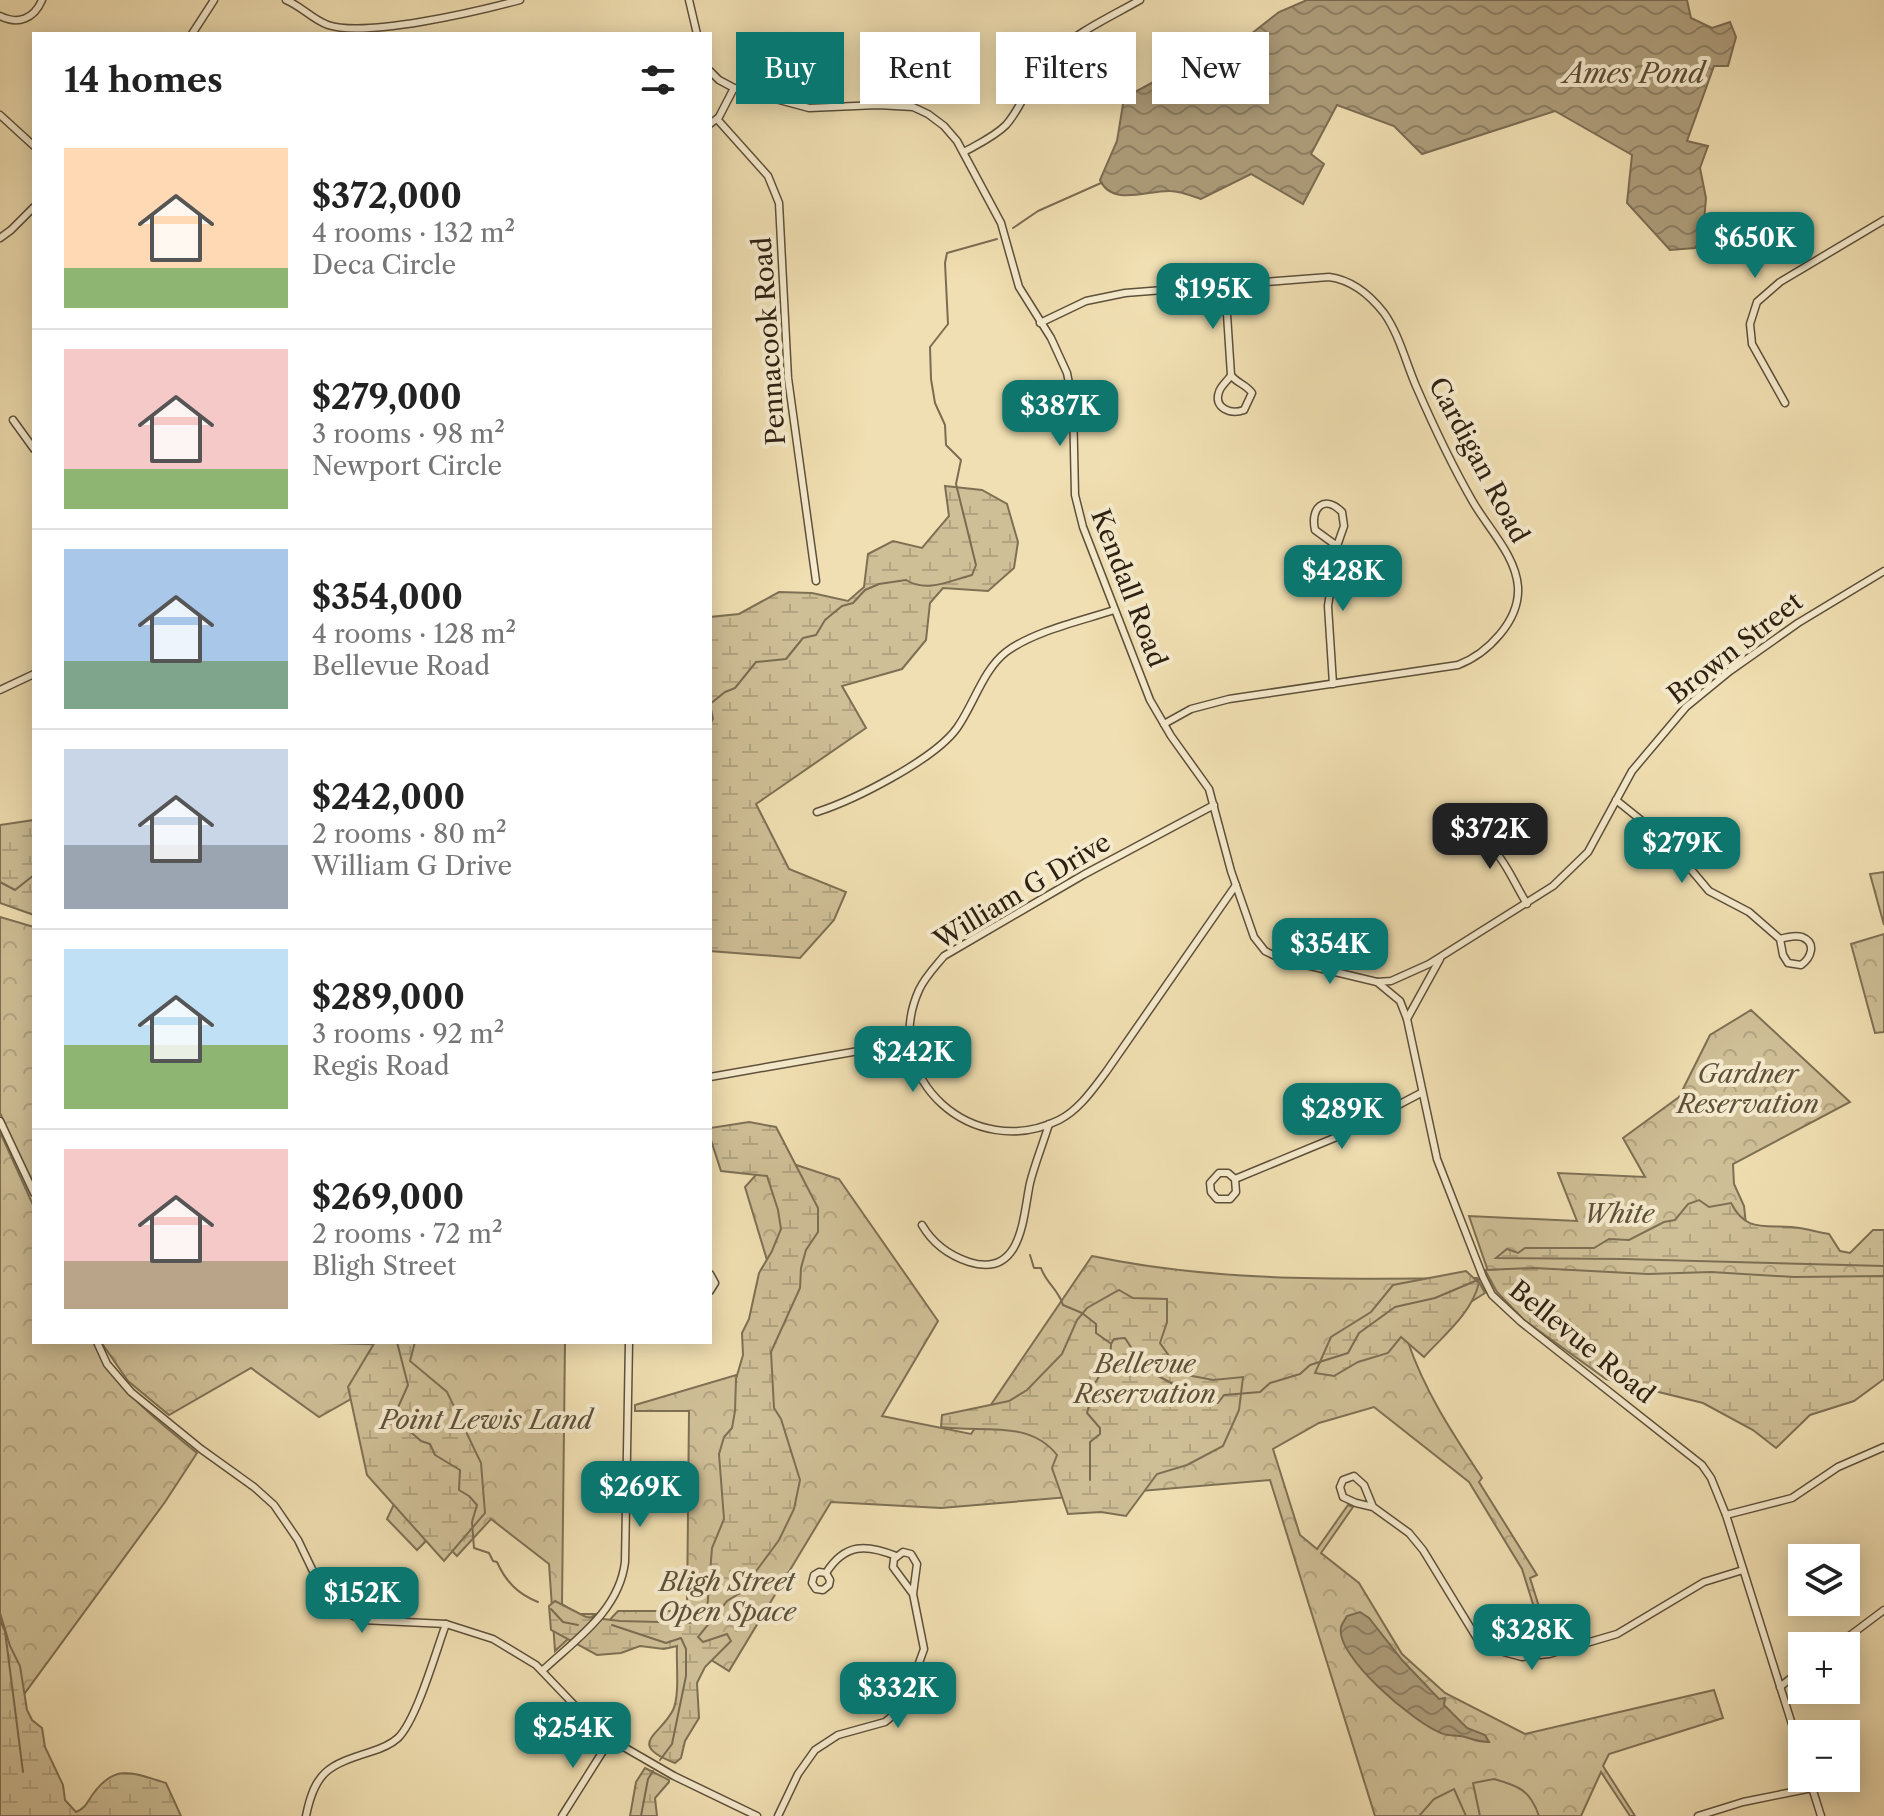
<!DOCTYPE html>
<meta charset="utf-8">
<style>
:root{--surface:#fff;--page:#f6f6f6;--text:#222;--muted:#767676;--line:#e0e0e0;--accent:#0f766e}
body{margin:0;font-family:"Libre Caslon Text",serif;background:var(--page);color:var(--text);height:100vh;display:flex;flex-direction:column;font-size:30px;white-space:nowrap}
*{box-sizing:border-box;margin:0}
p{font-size:26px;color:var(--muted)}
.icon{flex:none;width:44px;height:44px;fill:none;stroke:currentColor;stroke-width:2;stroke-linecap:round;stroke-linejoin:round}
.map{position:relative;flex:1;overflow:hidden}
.sheet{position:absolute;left:32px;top:32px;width:680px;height:1312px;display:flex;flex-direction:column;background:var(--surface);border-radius:0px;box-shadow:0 4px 20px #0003}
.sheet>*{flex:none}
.top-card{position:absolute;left:736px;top:32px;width:760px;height:72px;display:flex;gap:16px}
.tools{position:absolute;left:1788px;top:1544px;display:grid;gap:16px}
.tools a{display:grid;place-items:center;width:72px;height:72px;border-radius:0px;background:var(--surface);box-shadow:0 4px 20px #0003;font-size:40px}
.price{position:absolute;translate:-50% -68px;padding:0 18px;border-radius:16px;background:var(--accent);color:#fff;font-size:26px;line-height:52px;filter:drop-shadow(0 2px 4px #0008)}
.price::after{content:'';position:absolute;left:50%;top:48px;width:24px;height:18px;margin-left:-12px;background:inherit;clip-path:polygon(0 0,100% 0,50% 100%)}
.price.on{background:#222;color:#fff}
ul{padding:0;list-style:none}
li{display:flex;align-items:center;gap:24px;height:200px;padding:0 32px}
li+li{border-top:2px solid var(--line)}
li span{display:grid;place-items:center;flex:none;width:224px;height:160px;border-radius:0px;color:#555}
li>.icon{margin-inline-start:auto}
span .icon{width:96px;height:96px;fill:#fffc;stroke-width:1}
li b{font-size:34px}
h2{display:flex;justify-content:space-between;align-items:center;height:96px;padding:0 32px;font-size:34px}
.chip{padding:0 28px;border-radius:0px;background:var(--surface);box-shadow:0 4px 20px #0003;font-size:28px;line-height:72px}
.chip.on{background:var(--accent);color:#fff}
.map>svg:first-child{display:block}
.forest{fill:url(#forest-crowns);stroke:#7e7054;stroke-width:2}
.wetland{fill:url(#wetland-marsh);stroke:#7e7054;stroke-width:2}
.pitch{fill:#cfbf97;stroke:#7e7054;stroke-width:2}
.water{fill:url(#water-waves);stroke:#7b6c52;stroke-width:2}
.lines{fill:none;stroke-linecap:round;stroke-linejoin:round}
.stream{stroke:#7b6c52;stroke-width:2}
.minor-casing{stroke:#5e503a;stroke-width:9}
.minor{stroke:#f5eacd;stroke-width:6}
.labels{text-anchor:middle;stroke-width:8;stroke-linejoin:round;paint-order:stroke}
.street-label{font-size:26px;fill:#2e2112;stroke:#f5eacd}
.park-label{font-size:26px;font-style:italic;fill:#5e503a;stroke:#f5eacd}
.water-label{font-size:28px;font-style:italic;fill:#5b4d37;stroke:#f5eacd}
</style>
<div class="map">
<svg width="1884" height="1816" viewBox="0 0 1884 1816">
<defs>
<pattern id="forest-crowns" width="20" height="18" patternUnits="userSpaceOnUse" patternTransform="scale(2)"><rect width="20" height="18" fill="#cfbf97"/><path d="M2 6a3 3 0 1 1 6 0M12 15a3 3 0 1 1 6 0" fill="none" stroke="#b2a481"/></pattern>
<pattern id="wetland-marsh" width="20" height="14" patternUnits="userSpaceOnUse" patternTransform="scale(2)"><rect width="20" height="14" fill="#cfbf97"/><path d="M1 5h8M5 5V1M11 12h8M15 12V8" fill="none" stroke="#b2a481"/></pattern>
<pattern id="water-waves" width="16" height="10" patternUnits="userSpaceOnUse" patternTransform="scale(2)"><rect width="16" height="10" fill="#ae9e7c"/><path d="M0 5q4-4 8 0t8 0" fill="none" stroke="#8e8064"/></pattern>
</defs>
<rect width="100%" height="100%" fill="#f0dfb2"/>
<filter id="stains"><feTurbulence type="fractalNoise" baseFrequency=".0025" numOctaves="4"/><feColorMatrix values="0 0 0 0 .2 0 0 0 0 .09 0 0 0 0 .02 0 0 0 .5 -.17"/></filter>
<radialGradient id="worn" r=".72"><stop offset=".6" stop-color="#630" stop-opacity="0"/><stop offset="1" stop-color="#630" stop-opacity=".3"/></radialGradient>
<!-- forest -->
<g class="forest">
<path d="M1884 872V925L1870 874Z"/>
<path d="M0 917 34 927V1189L0 1113Z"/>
<path d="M1884 934V1032L1875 1033 1851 944Z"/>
<path d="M1751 1010 1850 1102 1733 1164 1734 1184 1744 1206 1750 1260H1884V1360L1489 1274 1469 1216 1577 1221 1558 1173 1645 1177 1623 1138 1679 1097 1710 1035Z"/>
<path d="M0 1132 34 1207V1342H94C122 1395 152 1416 197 1453L165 1502 0 1727Z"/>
<path d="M772 1157 839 1179 938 1321 882 1416 971 1434 1092 1256C1219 1283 1348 1279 1477 1278L1485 1293 1408 1342C1425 1392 1453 1434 1482 1478L1479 1482 1537 1575 1530 1578 1552 1648 1547 1649 1522 1569 1469 1482 1374 1407 1319 1423 1273 1449 1300 1535 1317 1549 1348 1505 1353 1507 1321 1553 1359 1583 1402 1654 1445 1693 1525 1734 1714 1690 1723 1718 1609 1754 1603 1766 1635 1816H1630L1601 1772 1581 1816H1375L1270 1480 941 1508 831 1502 729 1671 684 1643 603 1627 618 1611H687L689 1411H635V1405L750 1371 770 1270 745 1187Z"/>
<path d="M101 1342H297L396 1345 395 1342H565L562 1604 578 1614H595L555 1651 549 1564 491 1519 457 1556 434 1533 417 1550 387 1519 417 1455 353 1398 319 1417 251 1368 169 1415 128 1381Z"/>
</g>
<!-- wetland -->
<g class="wetland">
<path d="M945 486 982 490 1007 504 1018 542 1014 568 988 591 943 588 930 603 926 640 902 669 842 686 866 728 756 804 789 869 846 892 834 920 800 958 710 951V617L739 614 779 592 812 593 848 601 864 587 868 554 893 541 922 548 949 516Z"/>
<path d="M34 820V915L0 903V825Z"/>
<path d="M749 1122 776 1127 818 1208V1232L806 1250 801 1268 800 1288 771 1352 774 1408 781 1419 800 1480 794 1509 779 1540 740 1593 727 1601 698 1637 703 1642 727 1634 731 1641 705 1667 697 1683 699 1718 685 1741 681 1758 675 1763C625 1744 661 1735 673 1710 680 1696 676 1662 677 1646L664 1649 640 1646 621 1653 597 1655 551 1630 549 1606 555 1601 586 1617 620 1621 698 1623 713 1617 707 1611 712 1548 724 1519 719 1454 724 1437 732 1428 735 1411 736 1379 743 1355 742 1333 749 1319 759 1273 772 1251 781 1229 778 1210 767 1176 721 1171 710 1137V1128Z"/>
<path d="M1699 1200 1709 1207 1731 1203C1746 1232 1763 1225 1791 1227 1804 1228 1817 1232 1829 1234L1840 1251 1850 1253 1873 1230H1884V1266L1623 1259 1496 1258 1507 1249 1518 1253 1525 1248H1594L1609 1239 1629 1240 1664 1222 1675 1220 1688 1204Z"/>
<path d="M1534 1268 1648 1274 1711 1272 1794 1277 1884 1276V1379L1854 1401 1810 1415 1776 1448 1753 1430 1703 1403 1606 1379 1524 1320 1497 1292 1485 1270Z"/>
<path d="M1466 1271 1479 1283C1471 1314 1445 1334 1424 1357L1401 1337 1388 1353 1358 1362 1334 1376 1315 1373 1331 1337 1371 1312 1393 1285Z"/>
<path d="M1119 1290 1133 1298 1167 1299V1322L1160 1343 1182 1374 1213 1380 1243 1377 1239 1410 1223 1446 1187 1465 1157 1474 1126 1516 1101 1512 1068 1514 1052 1468 1057 1455C1029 1419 981 1433 941 1427L942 1415 1009 1401 1027 1390 1062 1354 1077 1320 1087 1308Z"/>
<path d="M375 1342H415L410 1361 447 1392 481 1463 485 1513 444 1561 367 1475 348 1387Z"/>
<path d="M0 1613 10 1646 20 1666 27 1710 32 1720 42 1728 45 1747 63 1785 65 1800 76 1812C86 1808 87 1802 93 1794 116 1762 135 1774 166 1783L181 1816H0Z"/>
<path d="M645 1768 669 1780V1782L655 1798 657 1816H630L636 1782Z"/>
</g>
<!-- pitch -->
<g class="pitch">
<path d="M1494 1779C1519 1786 1530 1790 1539 1816H1480L1473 1783Z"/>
<path d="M1454 1789 1466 1816H1419L1434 1799Z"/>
</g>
<!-- water -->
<g class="water">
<path d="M1307 0H1687L1691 18 1712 28 1730 22 1736 37 1728 66H1714L1687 141 1708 146 1700 168 1706 198 1704 222 1711 226 1695 248 1670 250 1627 203 1632 155 1555 111 1422 154 1394 126 1337 105 1311 154 1324 164 1303 204 1251 174 1201 199C1192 196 1180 191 1170 191 1148 190 1112 207 1100 180L1117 141 1124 98 1157 80 1171 92 1214 63 1279 12Z"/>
<path d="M1360 1612 1369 1618 1402 1660 1439 1699 1445 1698 1444 1705 1467 1728 1485 1735 1489 1742C1478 1742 1475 1740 1465 1737 1457 1734 1448 1737 1441 1733 1415 1723 1335 1657 1341 1627 1342 1623 1345 1620 1347 1616Z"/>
</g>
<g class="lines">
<!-- stream -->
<g class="stream">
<path d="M1013 228 1038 211 1101 183"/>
<path d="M710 724 713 719 710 704 725 692 735 688 756 662 786 659 803 638 816 635 825 620 842 606 853 603 865 590 879 584 906 580C927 593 949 581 972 575L976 565 956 484 961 460 946 445 945 425 935 403 931 379 930 347 948 324 945 263 947 253 997 239"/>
<path d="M0 882 15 890 34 875"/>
<path d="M1030 1255 1034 1268H1041C1046 1283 1058 1289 1063 1305L1082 1313 1096 1324V1333L1110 1343"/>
<path d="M397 1342 408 1385 396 1412 397 1420 421 1441 430 1444 435 1455 460 1470 459 1490 469 1496 477 1505 472 1522 474 1548 489 1553 493 1561 497 1562C506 1582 518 1594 538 1602"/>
<path d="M1111 1344 1114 1339 1125 1338 1145 1369 1175 1385H1180L1188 1393 1218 1403 1224 1395 1260 1392 1270 1383 1300 1374 1310 1365 1348 1353 1359 1333 1395 1307 1435 1298 1480 1279"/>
<path d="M1090 1480V1442L1100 1434V1428L1087 1413 1095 1383 1110 1359 1111 1345"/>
<path d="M551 1609 563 1622 578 1625"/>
<path d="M0 1620 5 1631 23 1772"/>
<path d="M612 1625 666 1643 681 1638 686 1649V1676L672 1744 660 1760"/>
<path d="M641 1816 648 1779 653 1771"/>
</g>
<defs>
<g id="minor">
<path d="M286 0C301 6 313 20 328 25 366 38 479 11 520 0"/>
<path d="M689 0 697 34"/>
<path d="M0 16C18 25 34 19 42 0"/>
<path d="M192 34 214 0"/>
<path d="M710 71 719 80 734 88 809 108 878 105 913 107 928 114 944 126 957 141 1001 223 1019 287 1051 338 1067 373 1073 404 1075 495 1083 527 1150 700 1171 736 1209 789 1231 871 1254 937 1265 951 1281 959 1377 982 1400 1001 1407 1019 1437 1159 1483 1277 1492 1295 1521 1322 1702 1465 1711 1478 1726 1515 1802 1756"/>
<path d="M0 115 34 146"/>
<path d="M717 119 768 176 779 203 788 378 816 581"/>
<path d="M710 124 719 117 734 88"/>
<path d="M964 152C978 144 994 137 1006 125 1024 105 1030 76 1050 57 1075 33 1110 17 1140 0"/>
<path d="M0 238 11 230 34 207"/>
<path d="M1225 284 1231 375C1236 383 1246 384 1252 393L1244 410C1231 415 1213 408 1219 392 1221 385 1228 381 1231 375"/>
<path d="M1040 323 1086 301 1125 293 1329 277C1352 280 1370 295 1384 313 1399 334 1406 363 1416 386 1433 425 1451 464 1473 502 1488 528 1516 556 1518 587 1520 621 1487 654 1458 665L1229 699 1191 709 1164 724"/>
<path d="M1785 403 1752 344 1750 324 1757 302 1780 282 1884 220"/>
<path d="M13 420 34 449"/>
<path d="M1333 684 1328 606 1337 546 1315 530C1310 508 1324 494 1342 512L1344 526 1337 546"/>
<path d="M0 690 34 674"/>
<path d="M1616 800 1667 841 1709 891 1749 912 1780 939C1787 937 1795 935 1802 937 1817 943 1811 958 1801 965L1788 963 1783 955 1780 939"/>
<path d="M1214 805 1083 875 944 956C935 967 925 977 919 990 879 1079 974 1162 1059 1120 1079 1110 1093 1089 1106 1072L1236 885"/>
<path d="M817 812C854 800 934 760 957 728 974 704 983 670 1006 652 1034 631 1081 621 1114 610"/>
<path d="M1462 828C1501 845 1506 869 1527 904"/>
<path d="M1377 982 1391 981 1429 964 1553 886 1588 852 1632 771 1686 707 1730 671 1798 623 1884 571"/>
<path d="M1407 1019 1440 959"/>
<path d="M710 1077 910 1042"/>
<path d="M0 1121 34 1193"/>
<path d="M1235 1179 1236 1192 1230 1199H1217L1211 1192 1210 1183 1219 1173H1228L1235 1179 1339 1136 1421 1093"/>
<path d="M922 1225C933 1244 948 1255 969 1262 1023 1279 1023 1215 1030 1183 1035 1163 1043 1144 1049 1124"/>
<path d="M710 1274 715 1283 710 1291"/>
<path d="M97 1342 107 1364 131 1392 201 1449 254 1487 274 1505 298 1540 323 1592 336 1608 362 1620 446 1624 493 1639 536 1665 603 1735 674 1776 757 1816"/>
<path d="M1373 1507 1356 1503 1343 1497 1340 1487 1343 1480 1354 1476 1364 1485 1373 1507 1409 1533 1423 1550 1478 1640 1500 1651 1522 1657 1549 1654 1617 1634 1704 1582 1743 1570"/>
<path d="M1726 1515 1792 1498 1838 1467 1884 1447"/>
<path d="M826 1573 830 1580 829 1585 823 1590 816 1589 812 1583 814 1575 819 1572 826 1573C845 1543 866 1544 896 1556"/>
<path d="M1836 1646 1884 1610"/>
<path d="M542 1671C576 1639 619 1611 625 1562L629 1342"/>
<path d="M1780 1687 1802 1669"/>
<path d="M1809 1778 1821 1816"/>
<path d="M306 1816C315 1771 329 1765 370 1752 380 1749 390 1745 398 1738 417 1719 436 1651 446 1624"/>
<path d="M562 1816 610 1740"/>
<path d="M778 1816 798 1774 815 1750 838 1735 885 1722 897 1712 906 1699 924 1649 913 1594 917 1564 911 1554 903 1552 894 1559 893 1567 913 1594"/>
<path d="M1698 1816 1743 1802 1812 1788"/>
</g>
</defs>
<!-- minor casing -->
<use href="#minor" class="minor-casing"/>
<!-- minor -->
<use href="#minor" class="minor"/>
</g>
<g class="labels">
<!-- street labels -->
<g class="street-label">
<text transform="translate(769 341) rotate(-94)" y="9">Pennacook Road</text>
<text transform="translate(1479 460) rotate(62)" y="9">Cardigan Road</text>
<text transform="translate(1129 588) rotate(69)" y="9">Kendall Road</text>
<text transform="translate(1735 648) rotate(-38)" y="9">Brown Street</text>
<text transform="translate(1022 891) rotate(-31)" y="9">William G Drive</text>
<text transform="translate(1582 1342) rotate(39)" y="9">Bellevue Road</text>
</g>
<!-- park labels -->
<g class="park-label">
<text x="1748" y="1083">Gardner<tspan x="1748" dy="30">Reservation</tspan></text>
<text x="1619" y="1223">White</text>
<text x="1145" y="1373">Bellevue<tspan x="1145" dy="30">Reservation</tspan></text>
<text x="486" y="1429">Point Lewis Land</text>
<text x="727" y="1591">Bligh Street<tspan x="727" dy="30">Open Space</tspan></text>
</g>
<!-- water labels -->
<g class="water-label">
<text x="1634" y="83">Ames Pond</text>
</g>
</g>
<rect width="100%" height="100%" filter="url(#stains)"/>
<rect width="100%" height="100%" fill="url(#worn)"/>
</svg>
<div class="tools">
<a><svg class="icon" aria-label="layers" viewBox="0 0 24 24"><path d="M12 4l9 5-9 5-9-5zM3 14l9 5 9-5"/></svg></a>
<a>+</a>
<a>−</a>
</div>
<b class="price" style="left:1755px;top:280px">$650K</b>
<b class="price" style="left:1213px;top:331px">$195K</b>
<b class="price" style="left:1060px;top:448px">$387K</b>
<b class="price" style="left:1343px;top:613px">$428K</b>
<b class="price on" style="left:1490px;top:871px">$372K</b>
<b class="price" style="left:1682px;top:885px">$279K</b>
<b class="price" style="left:1330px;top:986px">$354K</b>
<b class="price" style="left:913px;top:1094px">$242K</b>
<b class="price" style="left:1342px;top:1151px">$289K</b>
<b class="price" style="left:640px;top:1529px">$269K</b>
<b class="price" style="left:362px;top:1635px">$152K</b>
<b class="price" style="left:1532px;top:1672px">$328K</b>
<b class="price" style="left:898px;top:1730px">$332K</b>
<b class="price" style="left:573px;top:1770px">$254K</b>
<div class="top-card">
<a class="chip on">Buy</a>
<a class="chip">Rent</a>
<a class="chip">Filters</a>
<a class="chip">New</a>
</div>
<section class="sheet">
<h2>14 homes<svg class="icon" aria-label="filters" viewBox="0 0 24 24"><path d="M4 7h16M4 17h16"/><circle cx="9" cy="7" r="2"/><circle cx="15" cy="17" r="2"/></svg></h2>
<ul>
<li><span style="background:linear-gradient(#ffd9b3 75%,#8fb573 0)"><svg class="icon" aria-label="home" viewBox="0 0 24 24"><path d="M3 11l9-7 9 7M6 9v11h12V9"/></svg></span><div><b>$372,000</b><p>4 rooms · 132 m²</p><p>Deca Circle</p></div></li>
<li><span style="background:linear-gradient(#f6c9c9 75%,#8fb573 0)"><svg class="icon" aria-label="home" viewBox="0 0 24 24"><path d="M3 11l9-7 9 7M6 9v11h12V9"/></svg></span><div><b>$279,000</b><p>3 rooms · 98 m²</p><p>Newport Circle</p></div></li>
<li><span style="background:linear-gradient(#a9c7e8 70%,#7fa58c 0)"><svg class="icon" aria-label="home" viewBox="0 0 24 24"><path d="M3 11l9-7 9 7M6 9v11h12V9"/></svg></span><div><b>$354,000</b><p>4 rooms · 128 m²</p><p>Bellevue Road</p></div></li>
<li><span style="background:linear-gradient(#c9d6e8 60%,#9aa5b1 0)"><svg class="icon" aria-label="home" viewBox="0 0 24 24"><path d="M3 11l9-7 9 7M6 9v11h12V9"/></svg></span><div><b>$242,000</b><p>2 rooms · 80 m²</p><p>William G Drive</p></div></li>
<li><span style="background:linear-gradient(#bfe0f5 60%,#8fb573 0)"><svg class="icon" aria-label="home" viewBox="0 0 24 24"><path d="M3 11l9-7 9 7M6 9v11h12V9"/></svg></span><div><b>$289,000</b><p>3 rooms · 92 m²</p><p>Regis Road</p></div></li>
<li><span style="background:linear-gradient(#f6c9c9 70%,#b9a48a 0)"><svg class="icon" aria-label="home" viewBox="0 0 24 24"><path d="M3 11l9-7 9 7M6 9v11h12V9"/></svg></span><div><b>$269,000</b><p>2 rooms · 72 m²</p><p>Bligh Street</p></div></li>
</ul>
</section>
</div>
